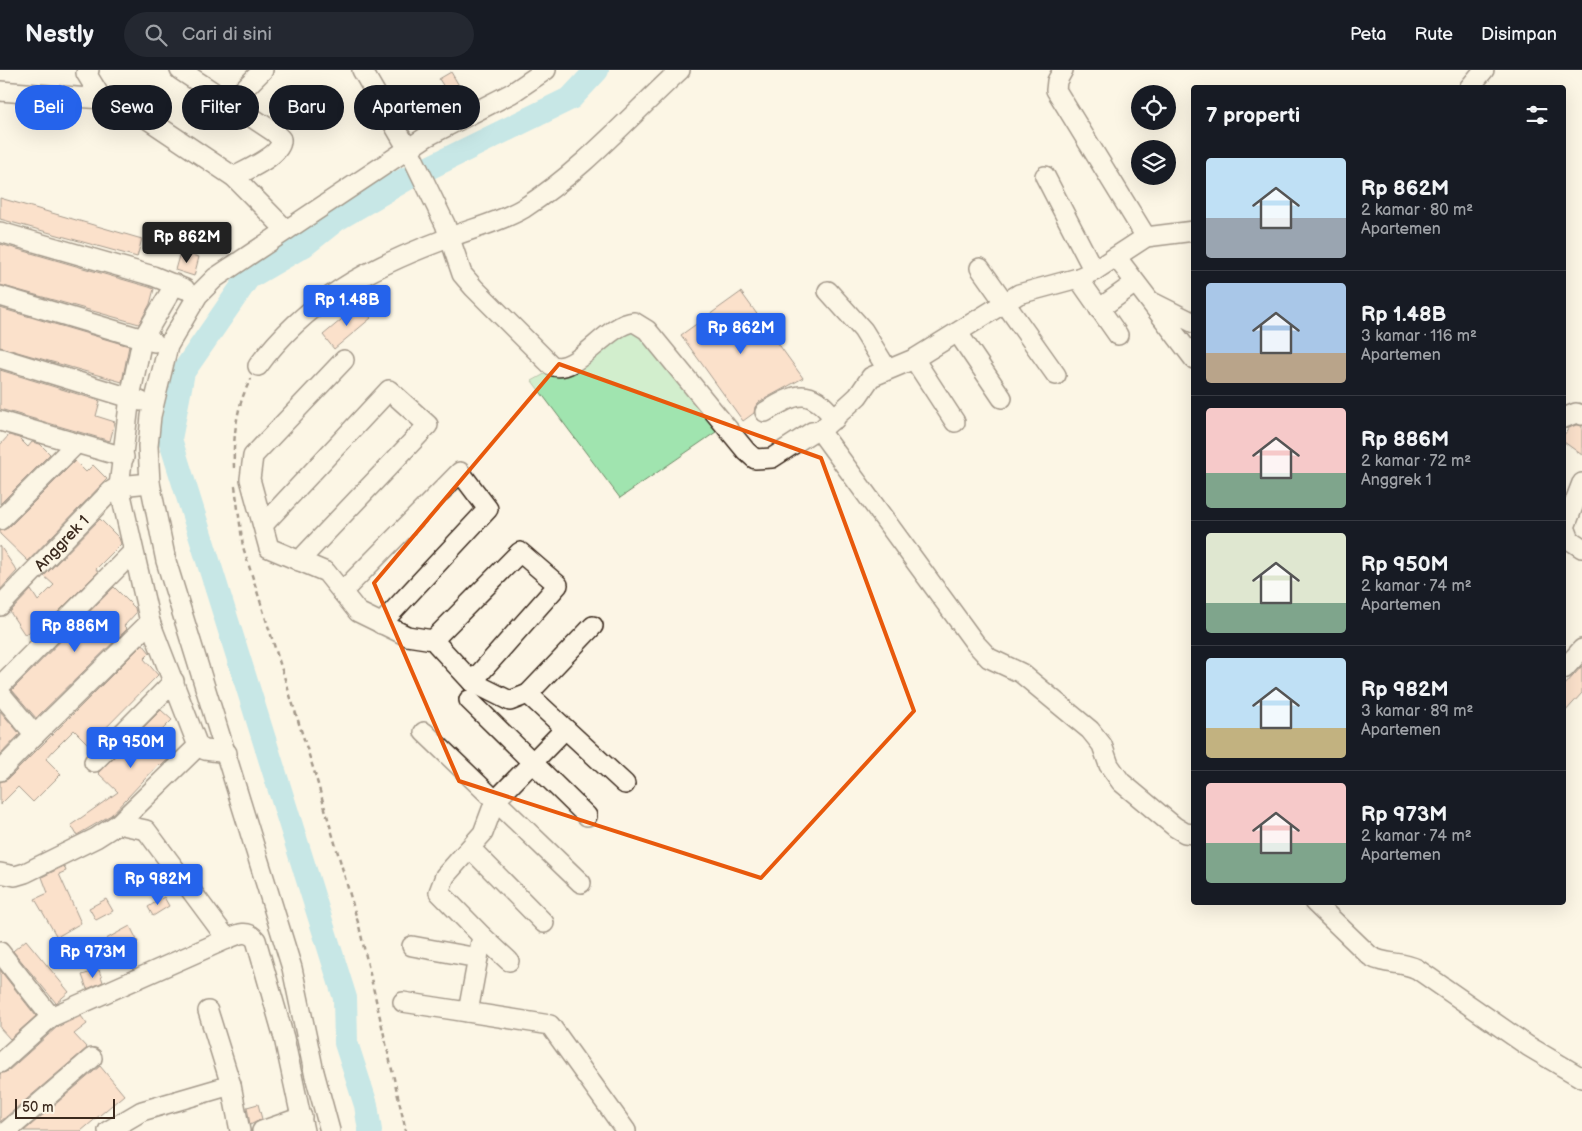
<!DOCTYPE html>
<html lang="id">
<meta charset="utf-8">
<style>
:root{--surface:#171b24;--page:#242831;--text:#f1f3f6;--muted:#9ea1a6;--line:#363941;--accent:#2563eb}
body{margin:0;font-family:"Balsamiq Sans",sans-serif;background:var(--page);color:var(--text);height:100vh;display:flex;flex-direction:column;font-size:19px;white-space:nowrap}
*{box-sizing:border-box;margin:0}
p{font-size:16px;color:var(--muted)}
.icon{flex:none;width:28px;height:28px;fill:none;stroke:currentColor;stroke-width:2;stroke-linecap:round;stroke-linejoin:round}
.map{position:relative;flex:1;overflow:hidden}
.side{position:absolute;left:1191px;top:15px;width:375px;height:820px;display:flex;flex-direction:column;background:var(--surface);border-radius:5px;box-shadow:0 5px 20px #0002}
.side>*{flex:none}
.top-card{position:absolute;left:15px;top:15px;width:475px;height:45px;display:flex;gap:10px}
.controls{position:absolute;left:1131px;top:15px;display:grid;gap:10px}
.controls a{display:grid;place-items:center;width:45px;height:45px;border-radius:50%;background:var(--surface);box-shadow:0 5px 20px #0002;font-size:25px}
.scale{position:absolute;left:15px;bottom:12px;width:100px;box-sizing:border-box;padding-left:5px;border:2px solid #3b2a1e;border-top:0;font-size:14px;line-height:18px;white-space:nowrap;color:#3b2a1e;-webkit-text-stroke:4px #fcf5e5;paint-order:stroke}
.price{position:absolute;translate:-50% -42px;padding:0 11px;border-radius:5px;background:var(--accent);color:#fff;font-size:16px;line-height:32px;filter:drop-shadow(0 1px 2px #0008)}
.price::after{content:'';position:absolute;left:50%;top:30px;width:15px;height:11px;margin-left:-8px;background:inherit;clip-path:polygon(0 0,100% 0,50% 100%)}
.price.current{background:#222;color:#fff}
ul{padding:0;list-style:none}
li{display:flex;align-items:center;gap:15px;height:125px;padding:0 15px}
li+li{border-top:1px solid var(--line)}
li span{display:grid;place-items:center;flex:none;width:140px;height:100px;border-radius:5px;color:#555}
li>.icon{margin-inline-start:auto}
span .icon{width:60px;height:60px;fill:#fffc;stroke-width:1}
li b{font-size:21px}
h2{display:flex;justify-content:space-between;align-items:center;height:60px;padding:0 15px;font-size:21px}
.chip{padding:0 18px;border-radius:22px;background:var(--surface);box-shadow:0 5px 20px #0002;font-size:18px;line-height:45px}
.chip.current{background:var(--accent);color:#fff}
header{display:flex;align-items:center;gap:30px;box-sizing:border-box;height:70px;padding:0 25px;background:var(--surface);border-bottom:1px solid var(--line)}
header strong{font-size:24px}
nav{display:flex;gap:28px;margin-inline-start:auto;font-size:18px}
.search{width:350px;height:45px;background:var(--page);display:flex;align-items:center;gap:12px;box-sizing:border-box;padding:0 18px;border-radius:28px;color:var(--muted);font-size:19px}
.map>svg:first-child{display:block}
.green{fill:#a0e4af;stroke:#6e8766}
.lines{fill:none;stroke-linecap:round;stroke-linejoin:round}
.river{stroke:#87d5e6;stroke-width:24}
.building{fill:#fbc7ac;stroke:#3b2a1e}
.minor-casing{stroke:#3b2a1e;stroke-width:22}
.path{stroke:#3b2a1e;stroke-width:2.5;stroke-dasharray:5 4;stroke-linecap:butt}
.minor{stroke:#fcf5e5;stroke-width:19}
.marked{fill:none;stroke:#e8590c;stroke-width:4;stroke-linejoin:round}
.labels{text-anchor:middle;stroke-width:4;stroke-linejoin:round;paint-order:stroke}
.street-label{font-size:16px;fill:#3b2a1e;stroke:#fcf5e5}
</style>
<header>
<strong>Nestly</strong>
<div class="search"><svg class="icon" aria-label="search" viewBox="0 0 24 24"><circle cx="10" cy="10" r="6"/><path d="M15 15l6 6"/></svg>Cari di sini</div>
<nav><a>Peta</a><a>Rute</a><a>Disimpan</a></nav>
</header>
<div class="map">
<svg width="1582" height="1061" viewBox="0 0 1582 1061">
<rect width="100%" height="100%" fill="#fcf5e5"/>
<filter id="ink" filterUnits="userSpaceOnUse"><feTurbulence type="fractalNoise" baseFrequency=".02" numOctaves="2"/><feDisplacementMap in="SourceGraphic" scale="10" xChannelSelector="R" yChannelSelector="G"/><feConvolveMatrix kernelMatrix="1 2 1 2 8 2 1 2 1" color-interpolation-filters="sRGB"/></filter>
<g filter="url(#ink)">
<!-- green -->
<path class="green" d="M643 249 729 353 620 428 532 311Z"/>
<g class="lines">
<!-- river -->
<path class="river" d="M370 1061 366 1035 346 973 345 928 170 369 183 302 248 208 303 176 337 149 406 109 571 28 597 0"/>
</g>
<!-- building -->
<g class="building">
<path d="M451 2 464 24 453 31 439 9Z"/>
<path d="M0 128 142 169 137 187 0 149Z"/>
<path d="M0 174 149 217 154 219 150 234 139 254 0 215Z"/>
<path d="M180 182 199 187 194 206 175 200Z"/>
<path d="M741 222 803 308 759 332 755 337 754 343 743 351 681 265Z"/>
<path d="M359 235 371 248 334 279 323 265Z"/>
<path d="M0 238 129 276 122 312 0 277Z"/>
<path d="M0 300 100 331 96 346 115 352 110 371 0 339Z"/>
<path d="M1576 355 1582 356V385L1564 372V365L1569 358Z"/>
<path d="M9 365 19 368 28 377 32 372 40 374 50 384 0 434V375Z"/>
<path d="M75 391 86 402 93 395 107 409 28 491 0 464V461L8 458Z"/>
<path d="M100 449 119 468 121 474 96 499 98 502 57 543 25 565 10 542 31 520 38 531 54 515 44 506Z"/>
<path d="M0 476 17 501 0 520Z"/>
<path d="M114 517 135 538 136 543 124 556 127 559 36 648 12 620Z"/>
<path d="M143 574 150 583 144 589 158 605 89 675 74 660 53 681 46 689 61 704 33 732 18 717 0 735V712L8 709Z"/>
<path d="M1582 596V623L1564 643V616Z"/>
<path d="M161 640 172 650 158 664 176 682 161 696 159 694 111 745 77 765 71 755 118 722 98 703Z"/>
<path d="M0 641 20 664 0 685Z"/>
<path d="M64 796 66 801 59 804 81 853 57 867 35 829 48 823 42 807Z"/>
<path d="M164 827 169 836 153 846 148 837Z"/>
<path d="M106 829 113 841 96 850 89 838Z"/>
<path d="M130 856 138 872 115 884 106 869Z"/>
<path d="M26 870 69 922 56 933 13 881Z"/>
<path d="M0 900 36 946 10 969 0 958Z"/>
<path d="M99 900 103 912 87 919 82 905Z"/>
<path d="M81 946 87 954 74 964 87 978 0 1052V1004L8 1001 57 957Z"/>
<path d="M100 996 124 1025 81 1061H24Z"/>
<path d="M258 1034 262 1049 250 1055 247 1037Z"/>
</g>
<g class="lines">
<defs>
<g id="minor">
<path d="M89 0 86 3 102 29"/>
<path d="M180 0 274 62 281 69C283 85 246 100 234 107"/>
<path d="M362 0 412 86 445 154 462 204 474 218 551 295C575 307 606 254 634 252L647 260 746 381 755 389 772 388 812 362 820 361 975 573 989 588 1021 603 1090 660 1102 675 1109 695 1121 712 1175 757 1185 763 1194 764"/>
<path d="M1063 0 1057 11 1056 20 1146 167"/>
<path d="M1469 18 1484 0"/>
<path d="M0 21 102 29 118 33 137 42 234 107 286 160"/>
<path d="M229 34 263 0"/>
<path d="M1045 106 1094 201"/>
<path d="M0 162 153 206 185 219"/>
<path d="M1117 188 1194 289"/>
<path d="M980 198 1056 305"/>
<path d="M1078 208 1118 265"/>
<path d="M828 221 863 260 887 299"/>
<path d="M0 226 154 272"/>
<path d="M1152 232 1194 253"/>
<path d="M1099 239 1135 213"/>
<path d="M958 263 1002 328"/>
<path d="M0 288 140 331"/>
<path d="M914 289 955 352"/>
<path d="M344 290 253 386 250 409 269 478 326 502 358 542 407 566 433 570 472 612 510 631 528 624 625 714"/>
<path d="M258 296C306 231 368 198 443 170 469 159 499 153 524 138 583 100 629 47 680 0"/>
<path d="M765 342C797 323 809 316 835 349"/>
<path d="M1564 348 1576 343 1582 345"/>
<path d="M0 351 124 387"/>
<path d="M820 361 858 326 871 307 914 289 1019 224 1078 208 1094 201 1146 167 1194 161"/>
<path d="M1582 413 1565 457 1570 470 1582 478"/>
<path d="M0 450 76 374"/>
<path d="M263 455 389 320 428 355 299 491"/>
<path d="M342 522 460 402 488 439 381 554"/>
<path id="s1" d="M0 536 111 421 119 416 150 413"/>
<path d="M150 552 119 416 130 327 142 270 175 214"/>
<path d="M433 570 520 482 558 515 472 612"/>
<path d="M1564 599 1582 579"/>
<path d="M0 616 133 482"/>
<path d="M0 623 35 665 150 552 198 676 205 680 227 683"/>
<path d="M528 624 593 556"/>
<path d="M469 630 587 746"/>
<path d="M424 662 581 813"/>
<path d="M94 692 174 611"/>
<path d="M0 701 35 665"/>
<path d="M118 754 146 760 227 869"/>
<path d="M470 778 544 853"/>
<path d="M0 803 15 806 25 803 96 768 118 754 198 676"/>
<path d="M1314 832 1370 886C1384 895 1402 891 1417 899L1528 976 1582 1008"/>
<path d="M482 866 509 891"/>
<path d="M412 876 478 888"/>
<path d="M0 882 51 947 227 869C238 864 248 859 256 870L284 968 304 1061"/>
<path d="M403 932 550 955 626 1061"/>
<path d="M468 942 482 866 439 822 445 806 483 763 495 731 565 659"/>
<path d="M0 993 51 947"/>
<path d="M231 1015 240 1061"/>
<path d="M7 1061 92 988"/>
<path d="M108 1061 142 1041 231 1015 208 941"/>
<path d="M262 1061 302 1047"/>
<path d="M330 1061 314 1002 292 898 166 491 150 413 148 376 151 346 168 276 198 225 215 208 426 67 512 23 546 0"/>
</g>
</defs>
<!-- minor casing -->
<use href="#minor" class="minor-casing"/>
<!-- path -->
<g class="path">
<path d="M234 398C233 368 236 335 251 309"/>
<path d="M235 416 243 477 315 704 359 856 406 1061"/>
</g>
<!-- minor -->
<use href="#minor" class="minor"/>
</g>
</g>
<!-- marked area -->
<path d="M0 0H1582V1061H0ZM559 294 821 388 914 641 761 808 459 711 374 513Z" fill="#fcf5e5" fill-opacity=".55" fill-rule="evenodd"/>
<path class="marked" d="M559 294 821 388 914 641 761 808 459 711 374 513Z"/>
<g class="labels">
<!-- street labels -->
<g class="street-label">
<text dy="6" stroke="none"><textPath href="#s1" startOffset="88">Anggrek 1</textPath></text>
</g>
</g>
</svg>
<div class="controls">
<a><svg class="icon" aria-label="locate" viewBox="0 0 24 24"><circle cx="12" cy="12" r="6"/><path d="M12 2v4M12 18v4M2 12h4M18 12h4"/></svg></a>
<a><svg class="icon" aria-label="layers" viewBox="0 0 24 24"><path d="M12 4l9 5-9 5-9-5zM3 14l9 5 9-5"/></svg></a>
</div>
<div class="scale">50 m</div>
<b class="price current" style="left:187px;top:194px">Rp 862M</b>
<b class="price" style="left:347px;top:257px">Rp 1.48B</b>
<b class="price" style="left:741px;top:285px">Rp 862M</b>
<b class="price" style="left:75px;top:583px">Rp 886M</b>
<b class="price" style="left:131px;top:699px">Rp 950M</b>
<b class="price" style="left:158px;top:836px">Rp 982M</b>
<b class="price" style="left:93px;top:909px">Rp 973M</b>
<div class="top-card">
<a class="chip current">Beli</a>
<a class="chip">Sewa</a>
<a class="chip">Filter</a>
<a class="chip">Baru</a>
<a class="chip">Apartemen</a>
</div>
<section class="side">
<h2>7 properti<svg class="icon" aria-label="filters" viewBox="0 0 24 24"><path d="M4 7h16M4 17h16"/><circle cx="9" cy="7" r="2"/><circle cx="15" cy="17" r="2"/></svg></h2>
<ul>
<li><span style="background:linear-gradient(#bfe0f5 60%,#9aa5b1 0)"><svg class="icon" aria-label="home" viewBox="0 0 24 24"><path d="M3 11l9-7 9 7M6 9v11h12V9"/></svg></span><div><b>Rp 862M</b><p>2 kamar · 80 m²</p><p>Apartemen</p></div></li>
<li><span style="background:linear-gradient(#a9c7e8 70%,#b9a48a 0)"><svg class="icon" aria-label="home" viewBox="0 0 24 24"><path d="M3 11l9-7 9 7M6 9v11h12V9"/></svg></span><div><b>Rp 1.48B</b><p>3 kamar · 116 m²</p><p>Apartemen</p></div></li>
<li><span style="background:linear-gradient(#f6c9c9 65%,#7fa58c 0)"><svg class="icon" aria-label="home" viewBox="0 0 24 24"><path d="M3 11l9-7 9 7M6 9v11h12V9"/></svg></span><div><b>Rp 886M</b><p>2 kamar · 72 m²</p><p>Anggrek 1</p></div></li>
<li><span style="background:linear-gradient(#dfe7d0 70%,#7fa58c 0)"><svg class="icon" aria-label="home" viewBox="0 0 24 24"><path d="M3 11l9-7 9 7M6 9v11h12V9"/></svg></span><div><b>Rp 950M</b><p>2 kamar · 74 m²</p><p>Apartemen</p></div></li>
<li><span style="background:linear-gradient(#bfe0f5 70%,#c2b280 0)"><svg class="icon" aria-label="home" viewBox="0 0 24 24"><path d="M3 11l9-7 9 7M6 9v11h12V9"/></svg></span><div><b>Rp 982M</b><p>3 kamar · 89 m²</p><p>Apartemen</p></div></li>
<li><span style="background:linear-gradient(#f6c9c9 60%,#7fa58c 0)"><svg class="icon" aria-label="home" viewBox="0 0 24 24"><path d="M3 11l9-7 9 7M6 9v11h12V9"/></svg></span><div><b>Rp 973M</b><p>2 kamar · 74 m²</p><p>Apartemen</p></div></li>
</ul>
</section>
</div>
